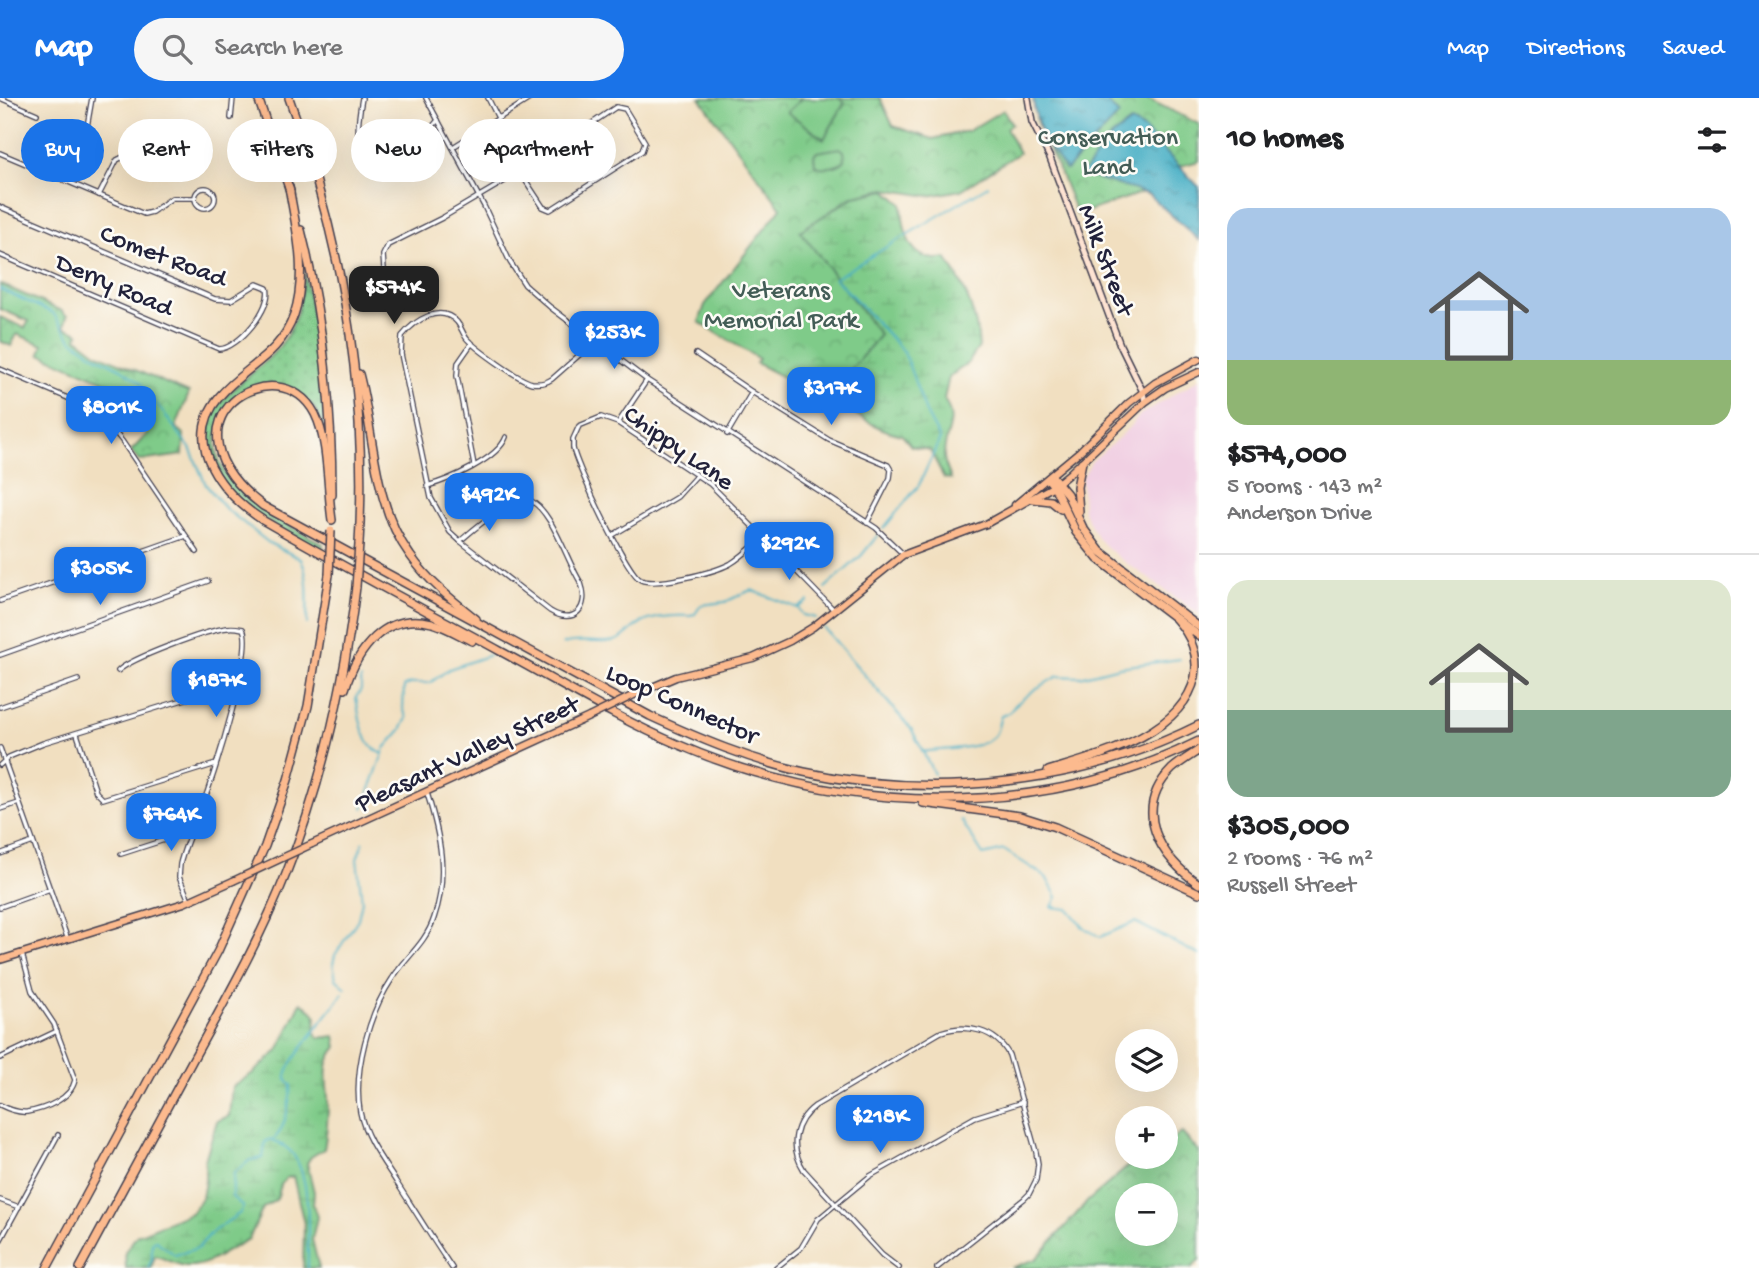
<!DOCTYPE html>
<meta charset="utf-8">
<style>
:root{--surface:#fff;--page:#f6f6f6;--text:#202124;--muted:#757577;--line:#e0e0e0;--accent:#1a73e8}
body{margin:0;font-family:"Gochi Hand",sans-serif;background:var(--page);color:var(--text);height:100vh;display:flex;flex-direction:column;font-size:26px;white-space:nowrap}
*{box-sizing:border-box;margin:0}
p{font-size:23px;color:var(--muted)}
.icon{flex:none;width:38px;height:38px;fill:none;stroke:currentColor;stroke-width:2;stroke-linecap:round;stroke-linejoin:round}
.map{position:relative;flex:1;overflow:hidden}
.details{display:flex;flex-direction:column;background:var(--surface);width:560px}
.details>*{flex:none}
.hud{position:absolute;left:21px;top:21px;width:665px;height:63px;display:flex;gap:14px}
.buttons{position:absolute;left:1115px;top:931px;display:grid;gap:14px}
.buttons a{display:grid;place-items:center;width:63px;height:63px;border-radius:50%;background:var(--surface);box-shadow:0 7px 28px #0002;font-size:35px}
.price{position:absolute;translate:-50% -60px;padding:0 16px;border-radius:14px;background:var(--accent);color:#fff;font-size:23px;line-height:46px;filter:drop-shadow(0 2px 4px #0008)}
.price::after{content:'';position:absolute;left:50%;top:42px;width:21px;height:16px;margin-left:-10px;background:inherit;clip-path:polygon(0 0,100% 0,50% 100%)}
.price.current{background:#222;color:#fff}
ul{padding:0;list-style:none}
li{display:grid;align-content:center;gap:14px;height:371px;padding:0 28px}
li+li{border-top:2px solid var(--line)}
li span{display:grid;place-items:center;height:217px;border-radius:21px;color:#555}
li>.icon{margin-inline-start:auto}
span .icon{width:126px;height:126px;fill:#fffc;stroke-width:1}
li b{font-size:30px}
h2{display:flex;justify-content:space-between;align-items:center;height:84px;padding:0 28px;font-size:30px}
.tag{padding:0 24px;border-radius:32px;background:var(--surface);box-shadow:0 7px 28px #0002;font-size:24px;line-height:63px}
.tag.current{background:var(--accent);color:#fff}
header{display:flex;align-items:center;gap:42px;box-sizing:border-box;height:98px;padding:0 35px;background:var(--accent);color:#fff}
header strong{font-size:33px}
nav{display:flex;gap:38px;margin-inline-start:auto;font-size:24px}
.search{width:490px;height:63px;background:var(--page);display:flex;align-items:center;gap:18px;box-sizing:border-box;padding:0 24px;border-radius:38px;color:var(--muted);font-size:26px}
main{display:flex;flex:1;min-height:0}
.map>svg:first-child{display:block}
.built{fill:#f1d0e3}
.grass{fill:url(#grass-dots);stroke:#507662;stroke-width:2}
.wetland{fill:url(#wetland-marsh);stroke:#507662;stroke-width:2}
.park{fill:url(#park-crowns);stroke:#507662;stroke-width:2;fill-rule:evenodd}
.garden{fill:#7fcb89;stroke:#507662;stroke-width:2}
.water{fill:url(#water-ripples);stroke:#346880;stroke-width:2}
.lines{fill:none;stroke-linecap:round;stroke-linejoin:round}
.stream{stroke:#46afc5;stroke-width:2}
.street-casing{stroke:#413e4f;stroke-width:6}
.secondary-casing{stroke:#413e4f;stroke-width:8}
.primary-casing{stroke:#413e4f;stroke-width:9}
.highway-casing{stroke:#413e4f;stroke-width:10}
.street{stroke:#fff;stroke-width:3.5}
.secondary{stroke:#fee3d2;stroke-width:5}
.primary{stroke:#fcba8e;stroke-width:6}
.highway{stroke:#fcba8e;stroke-width:7}
.primary-bridge-casing{stroke:#413e4f;stroke-width:9;stroke-linecap:butt}
.highway-bridge-casing{stroke:#413e4f;stroke-width:10;stroke-linecap:butt}
.primary-bridge{stroke:#fcba8e;stroke-width:6}
.highway-bridge{stroke:#fcba8e;stroke-width:7}
.labels{text-anchor:middle;stroke-width:5;stroke-linejoin:round;paint-order:stroke}
.park-label{font-size:26px;fill:#435d56;stroke:#fdfcf7}
.street-label{font-size:26px;fill:#22223b;stroke:#fdfcf7}
</style>
<header>
<strong>Map</strong>
<div class="search"><svg class="icon" aria-label="search" viewBox="0 0 24 24"><circle cx="10" cy="10" r="6"/><path d="M15 15l6 6"/></svg>Search here</div>
<nav><a>Map</a><a>Directions</a><a>Saved</a></nav>
</header>
<main>
<div class="map">
<svg width="1199" height="1170" viewBox="0 0 1199 1170">
<defs>
<pattern id="grass-dots" width="8" height="8" patternUnits="userSpaceOnUse" patternTransform="scale(1.75)"><rect width="8" height="8" fill="#7fcb89"/><path d="M2 2h.1M6 6h.1" fill="none" stroke="#6dae77" stroke-width="1.8" stroke-linecap="round"/></pattern>
<pattern id="wetland-marsh" width="20" height="14" patternUnits="userSpaceOnUse" patternTransform="scale(1.75)"><rect width="20" height="14" fill="#7fcb89"/><path d="M1 5h8M5 5V1M11 12h8M15 12V8" fill="none" stroke="#6dae77"/></pattern>
<pattern id="park-crowns" width="20" height="18" patternUnits="userSpaceOnUse" patternTransform="scale(1.75)"><rect width="20" height="18" fill="#7fcb89"/><path d="M2 6a3 3 0 1 1 6 0M12 15a3 3 0 1 1 6 0" fill="none" stroke="#6dae77"/></pattern>
<pattern id="water-ripples" width="26" height="14" patternUnits="userSpaceOnUse" patternTransform="scale(1.75)"><rect width="26" height="14" fill="#46afc5"/><path d="M2 4q2-2 4 0t4 0M15 11q2-2 4 0t4 0" fill="none" stroke="#3a8ea1"/></pattern>
</defs>
<rect width="100%" height="100%" fill="#fdfcf7"/>
<filter id="ink" filterUnits="userSpaceOnUse"><feTurbulence type="fractalNoise" baseFrequency=".0143" numOctaves="2"/><feDisplacementMap in="SourceGraphic" scale="14" xChannelSelector="R" yChannelSelector="G"/><feConvolveMatrix kernelMatrix="1 2 1 2 8 2 1 2 1" color-interpolation-filters="sRGB"/></filter>
<filter id="wash" filterUnits="userSpaceOnUse"><feTurbulence type="fractalNoise" baseFrequency=".00686" numOctaves="4" result="noise"/><feDisplacementMap in="SourceGraphic" scale="28" xChannelSelector="R" yChannelSelector="G"/><feGaussianBlur stdDeviation="1.57" result="paint"/><feColorMatrix in="noise" values="0 0 0 0 0 0 0 0 0 0 0 0 0 0 0 0 0 1.4 0 .05"/><feComposite in="paint" operator="in"/></filter>
<g filter="url(#wash)">
<rect width="100%" height="100%" fill="#f1dfc0"/>
<!-- built -->
<path class="built" d="M1199 281V516L1118 459 1098 441 1083 412 1082 380 1092 363 1122 337 1141 316Z"/>
<!-- grass -->
<path class="grass" d="M304 174 319 252 327 347C317 301 310 300 267 287L230 305C225 317 216 333 216 346 216 393 288 427 323 446V454C300 441 264 424 244 408 230 397 217 377 211 360 193 300 255 284 282 245 298 223 301 201 304 174Z"/>
<!-- wetland -->
<g class="wetland">
<path d="M886 92 902 106C903 133 909 167 946 160 964 186 977 217 979 249L968 265 949 279 944 301C959 327 944 333 944 358 944 366 949 374 951 381L944 380 930 352 911 348 902 337C858 329 825 288 792 260L777 146 854 99Z"/>
<path d="M301 904 316 917 315 934 318 940 335 938 337 949C322 966 327 980 328 1001 328 1017 327 1035 324 1051L311 1059 307 1065 314 1094 313 1107 317 1119 312 1141 319 1170H303L304 1126 293 1078 286 1080 281 1087 277 1101 263 1110 249 1141C230 1149 210 1169 188 1168 178 1168 165 1160 155 1158L151 1170H126L125 1154 137 1137 191 1115 202 1100 205 1083V1062L217 1023 229 1018 232 989 253 975 278 953Z"/>
</g>
<!-- park -->
<g class="park">
<path d="M700 0H880L893 28 933 41 968 33 1003 12 1012 26 1006 30 1019 55 961 92 929 98 885 91 854 98 800 133 880 237 828 299 806 280 811 294 756 265 759 261 699 224 705 207 781 110Z"/>
<path d="M1034 0H1146L1199 26V63L1177 69 1158 103 1144 94 1077 117 1060 74 1037 25Z"/>
<path d="M0 186 62 213 67 218 64 229 79 235 77 240 98 256 189 295 176 329 184 336 183 357 139 363 131 353 153 330 132 295 40 256 43 247 17 236 11 248 0 243V219L25 230 29 223 0 211Z"/>
<path d="M1182 1035 1199 1054V1162L1191 1170H1011L1036 1161 1088 1103 1139 1059H1166V1044ZM1127 1097H1166V1136H1127Z"/>
</g>
<!-- garden -->
<g class="garden">
<path d="M802 0H838L845 4 824 41 787 14Z"/>
<path d="M840 50 844 53 845 62C839 69 822 72 815 67L814 57 817 54Z"/>
</g>
<!-- water -->
<g class="water">
<path d="M1033 0H1104L1119 17 1066 72C1049 50 1035 28 1033 0Z"/>
<path d="M1131 24 1143 30 1199 89V142L1148 96 1082 76 1113 37Z"/>
</g>
<g class="lines">
<!-- stream -->
<g class="stream">
<path d="M0 191 53 215 71 241 97 259 121 271 140 284 190 350 206 387 226 411 269 445 301 461C310 481 307 504 307 526"/>
<path d="M883 431 919 387 940 341 927 317 904 254 835 180 988 88"/>
<path d="M825 490 861 458 878 437"/>
<path d="M798 510 803 517 816 520"/>
<path d="M824 530 912 632 934 676"/>
<path d="M563 546C579 541 592 545 608 544 623 544 629 531 641 525 656 518 675 517 691 518L695 516 701 507 725 504 751 492 798 510 808 503"/>
<path d="M361 581V592L356 599C359 617 362 647 381 655"/>
<path d="M922 654C939 651 980 652 993 639 999 634 998 625 1001 618L1009 615 1015 607 1034 592 1058 578 1080 579 1119 569 1180 561"/>
<path d="M363 710 385 650 401 632 407 620 403 611 404 588 414 585H430L449 571 490 557"/>
<path d="M961 722 983 757 1004 752 1046 779 1057 799 1052 809 1068 811 1083 829 1100 839 1135 824 1199 857"/>
<path d="M346 890 336 881 333 866 335 857 358 821 362 803 357 761 363 744"/>
<path d="M274 1041C286 1030 290 1003 291 987 288 984 286 982 286 978 287 964 333 911 343 895"/>
<path d="M148 1170 152 1161V1145L155 1142 175 1157 198 1150 212 1134 240 1115 243 1108 232 1099 234 1075 250 1062 263 1060 265 1044 271 1041C279 1045 288 1049 293 1056 313 1085 307 1136 308 1170"/>
</g>
</g>
</g>
<g filter="url(#ink)">
<g class="lines">
<defs>
<g id="street">
<path d="M0 0 37 16"/>
<path d="M362 0C358 22 353 49 371 67 397 73 423 40 438 22"/>
<path d="M426 0 484 108 510 164 525 187 550 209 647 282 876 430 903 456"/>
<path d="M488 0 498 20"/>
<path d="M231 20 233 0"/>
<path d="M84 46 92 0"/>
<path d="M453 49 531 0"/>
<path d="M0 55 144 116 152 114 172 100H195"/>
<circle cx="205" cy="100" r="10"/>
<path d="M99 97 117 62 123 59 136 60"/>
<path d="M0 109 215 201 231 202 257 186 267 190C273 209 238 251 219 251L0 157"/>
<path d="M396 196 388 191 385 185 383 157 388 147 442 120 520 74 543 109 550 112 642 53 645 44 625 11 616 9 520 74"/>
<path d="M472 245 458 265 457 278 474 367"/>
<path d="M696 256 752 294"/>
<path d="M0 271 98 313 122 343 197 454"/>
<path d="M601 319 618 325 710 386 763 439C753 448 742 459 730 466 714 474 657 489 641 482 627 476 577 369 573 350V341L579 328Z"/>
<path d="M618 325 647 282"/>
<path d="M727 336 752 294 829 342 888 367 891 372 890 380 867 425"/>
<path d="M427 388C449 382 498 361 506 339"/>
<path d="M529 402C552 411 567 464 581 485 590 509 575 528 550 513L460 443C480 426 502 406 529 402Z"/>
<path d="M613 437 677 399 697 377"/>
<path d="M763 439 834 512"/>
<path d="M460 443 450 434 431 400 401 256 402 238C414 223 440 205 457 224 462 230 463 237 468 242 478 252 519 282 532 285 539 286 546 285 552 281L594 244"/>
<path d="M0 503 186 438"/>
<path d="M0 557 208 483"/>
<path d="M118 573C131 560 208 532 227 530 232 529 238 530 243 531 254 551 216 669 207 695 198 718 186 742 180 766L179 779 189 802"/>
<path d="M0 609 78 582"/>
<path d="M77 636 96 694 103 701 216 666"/>
<path d="M0 650 68 842"/>
<path d="M0 667 9 659 43 645 212 593 237 588"/>
<path d="M427 695C440 737 449 777 434 820 426 845 405 860 392 881 369 915 353 973 360 1014 365 1040 383 1063 397 1085 415 1113 433 1142 452 1170"/>
<path d="M0 711 19 705"/>
<path d="M0 756 33 744"/>
<path d="M121 756 192 733"/>
<path d="M0 809 50 791"/>
<path d="M0 960 57 933"/>
<path d="M0 1007C8 1011 17 1015 27 1014 45 1011 71 1001 75 982L54 926 32 893 22 856"/>
<path d="M0 1102 19 1109"/>
<path d="M0 1143 58 1037"/>
<path d="M776 1170 801 1150 818 1121 870 1078 975 1019 1023 1004"/>
<path d="M899 1170 882 1157 804 1072C789 1049 794 1024 815 1008L941 934C967 925 996 932 1009 957L1036 1054 1038 1066 1036 1082 1029 1096 1024 1101 937 1170"/>
</g>
<path id="secondary" d="M1028 0 1032 24 1050 60 1120 247 1143 294 1145 304"/>
<g id="primary">
<path d="M1015 407 1080 353 1129 305 1155 285 1199 261"/>
<path d="M636 596 676 579 753 560 790 543 813 529 903 457 986 426 1054 388 1070 375 1145 304 1165 290 1199 274"/>
<path d="M312 746 589 619"/>
<path d="M0 862 184 805 233 783"/>
</g>
<g id="highway">
<path d="M258 0 290 93"/>
<path d="M289 0C342 143 368 293 359 446"/>
<path d="M289 89C296 130 308 175 294 217 280 258 244 269 219 299 180 347 224 397 264 423 342 468 421 510 500 553 558 584 616 620 677 646 840 717 1038 723 1199 643"/>
<path d="M301 132C323 219 332 307 332 397"/>
<path d="M359 276C375 336 372 405 410 457 428 483 452 502 476 521"/>
<path d="M1052 378 1067 396 1083 430 1100 453 1199 529"/>
<path d="M1048 381 1054 388 1076 434 1098 461 1199 538"/>
<path d="M1033 401 1051 403 1061 411"/>
<path d="M1079 413 1077 389 1082 364"/>
<path d="M332 422C327 390 329 344 315 316 279 246 150 322 263 408L650 618C700 641 750 662 804 674 932 702 1082 686 1199 627"/>
<path d="M345 591C357 552 385 513 432 525 446 529 459 537 472 543"/>
<path d="M1199 652C1190 658 1180 664 1172 671 1131 712 1160 760 1199 786"/>
<path d="M1048 673C1097 658 1182 637 1195 579 1199 556 1191 538 1176 521"/>
<path d="M923 705 1020 718 1055 729 1199 795"/>
<path d="M47 1170 218 853 265 748 288 682 308 608 329 477"/>
<path d="M80 1170C117 1102 154 1033 191 965 225 903 260 842 286 776 323 683 344 588 356 489"/>
</g>
</defs>
<!-- street casing -->
<use href="#street" class="street-casing"/>
<!-- secondary casing -->
<use href="#secondary" class="secondary-casing"/>
<!-- primary casing -->
<use href="#primary" class="primary-casing"/>
<!-- highway casing -->
<use href="#highway" class="highway-casing"/>
<!-- street -->
<use href="#street" class="street"/>
<!-- secondary -->
<use href="#secondary" class="secondary"/>
<!-- primary -->
<use href="#primary" class="primary"/>
<!-- highway -->
<use href="#highway" class="highway"/>
<defs>
<g id="primary-bridge">
<path d="M589 619 636 596"/>
<path d="M233 783 312 746"/>
</g>
<g id="highway-bridge">
<path d="M329 477 331 433"/>
<path d="M356 489 359 446"/>
</g>
</defs>
<!-- primary-bridge casing -->
<use href="#primary-bridge" class="primary-bridge-casing"/>
<!-- highway-bridge casing -->
<use href="#highway-bridge" class="highway-bridge-casing"/>
<!-- primary-bridge -->
<use href="#primary-bridge" class="primary-bridge"/>
<!-- highway-bridge -->
<use href="#highway-bridge" class="highway-bridge"/>
</g>
</g>
<g class="labels">
<!-- park labels -->
<g class="park-label">
<text x="1108" y="46">Conservation<tspan x="1108" dy="30">Land</tspan></text>
<text x="781" y="199">Veterans<tspan x="781" dy="30">Memorial Park</tspan></text>
</g>
<!-- street labels -->
<g class="street-label">
<text transform="translate(164 156) rotate(21)" y="9">Comet Road</text>
<text transform="translate(1108 161) rotate(69)" y="9">Milk Street</text>
<text transform="translate(115 185) rotate(23)" y="9">Derry Road</text>
<text transform="translate(680 348) rotate(35)" y="9">Chippy Lane</text>
<text transform="translate(683 604) rotate(24)" y="9">Loop Connector</text>
<text transform="translate(466 654) rotate(-25)" y="9">Pleasant Valley Street</text>
</g>
</g>
</svg>
<div class="buttons">
<a><svg class="icon" aria-label="layers" viewBox="0 0 24 24"><path d="M12 4l9 5-9 5-9-5zM3 14l9 5 9-5"/></svg></a>
<a>+</a>
<a>−</a>
</div>
<b class="price current" style="left:394px;top:228px">$574K</b>
<b class="price" style="left:614px;top:273px">$253K</b>
<b class="price" style="left:831px;top:329px">$317K</b>
<b class="price" style="left:111px;top:348px">$801K</b>
<b class="price" style="left:489px;top:435px">$492K</b>
<b class="price" style="left:789px;top:484px">$292K</b>
<b class="price" style="left:100px;top:509px">$305K</b>
<b class="price" style="left:216px;top:621px">$187K</b>
<b class="price" style="left:171px;top:755px">$764K</b>
<b class="price" style="left:880px;top:1057px">$218K</b>
<div class="hud">
<a class="tag current">Buy</a>
<a class="tag">Rent</a>
<a class="tag">Filters</a>
<a class="tag">New</a>
<a class="tag">Apartment</a>
</div>
</div>
<section class="details">
<h2>10 homes<svg class="icon" aria-label="filters" viewBox="0 0 24 24"><path d="M4 7h16M4 17h16"/><circle cx="9" cy="7" r="2"/><circle cx="15" cy="17" r="2"/></svg></h2>
<ul>
<li><span style="background:linear-gradient(#a9c7e8 70%,#8fb573 0)"><svg class="icon" aria-label="home" viewBox="0 0 24 24"><path d="M3 11l9-7 9 7M6 9v11h12V9"/></svg></span><div><b>$574,000</b><p>5 rooms · 143 m²</p><p>Anderson Drive</p></div></li>
<li><span style="background:linear-gradient(#dfe7d0 60%,#7fa58c 0)"><svg class="icon" aria-label="home" viewBox="0 0 24 24"><path d="M3 11l9-7 9 7M6 9v11h12V9"/></svg></span><div><b>$305,000</b><p>2 rooms · 76 m²</p><p>Russell Street</p></div></li>
</ul>
</section>
</main>
